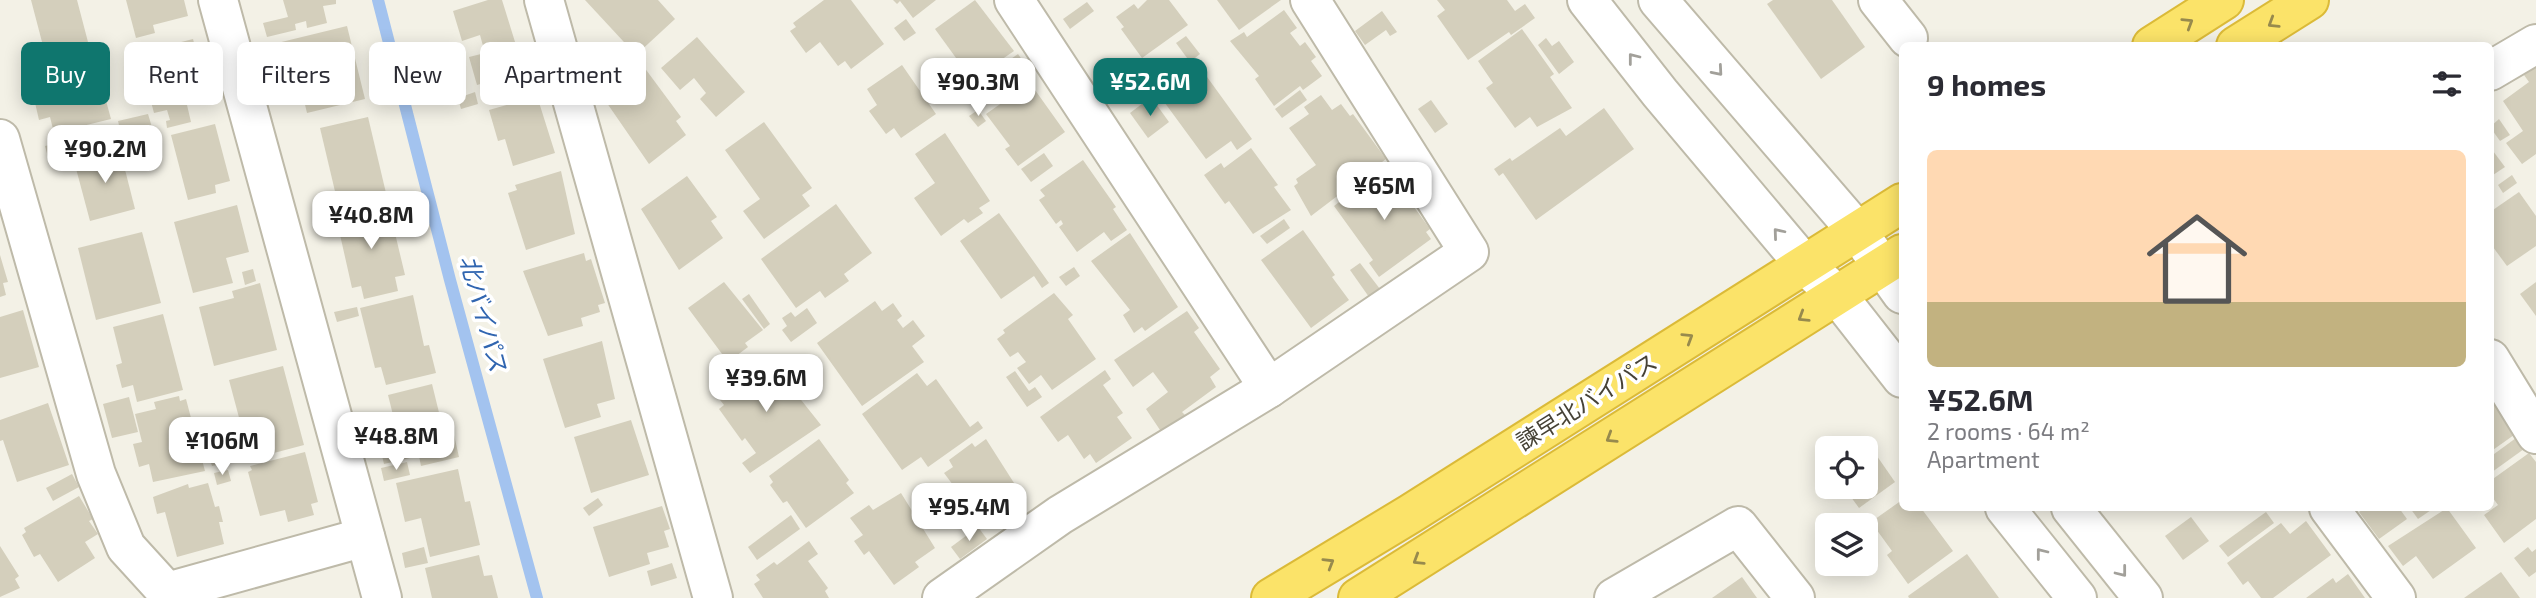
<!DOCTYPE html>
<meta charset="utf-8">
<style>
:root{--surface:#fff;--page:#f2f2f3;--text:#2b2b33;--muted:#7c7c81;--accent:#0f766e}
body{margin:0;font-family:"Exo 2","Noto Sans JP",sans-serif;background:var(--page);color:var(--text);height:100vh;display:flex;flex-direction:column;font-size:26px;white-space:nowrap}
*{box-sizing:border-box;margin:0}
p{font-size:23px;color:var(--muted)}
.icon{flex:none;width:38px;height:38px;fill:none;stroke:currentColor;stroke-width:2;stroke-linecap:round;stroke-linejoin:round}
.map{position:relative;flex:1;overflow:hidden}
.drawer{position:absolute;left:1899px;top:42px;width:595px;height:469px;display:flex;flex-direction:column;background:var(--surface);border-radius:10px;box-shadow:0 4px 18px #0003}
.drawer>*{flex:none}
.guide{position:absolute;left:21px;top:42px;width:665px;height:63px;display:flex;gap:14px}
.controls{position:absolute;left:1815px;top:436px;display:grid;gap:14px}
.controls a{display:grid;place-items:center;width:63px;height:63px;border-radius:10px;background:var(--surface);box-shadow:0 4px 18px #0003;font-size:35px}
.price{position:absolute;translate:-50% -60px;padding:0 16px;border-radius:14px;background:#fff;color:#222;font-size:23px;line-height:46px;filter:drop-shadow(0 2px 4px #0008)}
.price::after{content:'';position:absolute;left:50%;top:42px;width:21px;height:16px;margin-left:-10px;background:inherit;clip-path:polygon(0 0,100% 0,50% 100%)}
.price.on{background:var(--accent);color:#fff}
ul{padding:0;list-style:none}
li{display:grid;align-content:center;gap:14px;height:371px;padding:0 28px}
li span{display:grid;place-items:center;height:217px;border-radius:10px;color:#555}
li>.icon{margin-inline-start:auto}
span .icon{width:126px;height:126px;fill:#fffc;stroke-width:1}
li b{font-size:30px}
h2{display:flex;justify-content:space-between;align-items:center;height:84px;padding:0 28px;font-size:30px}
.chip{padding:0 24px;border-radius:10px;background:var(--surface);box-shadow:0 4px 18px #0003;font-size:24px;line-height:63px}
.chip.on{background:var(--accent);color:#fff}
.map>svg:first-child{display:block}
.lines{fill:none;stroke-linecap:round;stroke-linejoin:round}
.stream{stroke:#a3c3ef;stroke-width:12}
.building{fill:#d4cfbc}
.minor-casing{stroke:#bebaa9;stroke-width:42}
.highway-casing{stroke:#dbba38;stroke-width:42}
.minor{stroke:#fff;stroke-width:38}
.highway{stroke:#fbe369;stroke-width:38}
.oneway{stroke:#978a4d}
.oneway2{stroke:#a2a09a}
.labels{text-anchor:middle;stroke-width:7;stroke-linejoin:round;paint-order:stroke}
.street-label{font-size:23px;fill:#464236;stroke:#fff}
.water-label{font-size:24px;font-style:italic;fill:#3065b0;stroke:#fff}
</style>
<div class="map">
<svg width="2536" height="598" viewBox="0 0 2536 598">
<rect width="100%" height="100%" fill="#f3f1e6"/>
<g class="lines">
<!-- stream -->
<path class="stream" d="M378 0 450 280 537 598"/>
</g>
<!-- building -->
<g class="building">
<path d="M31 0H77L88 42 72 46 75 54 47 61Z"/>
<path d="M126 0H184L188 16 153 25 155 33 136 38Z"/>
<path d="M283 0H336V4L323 6 327 23 307 28 306 21 295 24 296 30 267 37 263 23 288 17Z"/>
<path d="M488 0H502L524 71 477 85 469 57 485 53 480 35 462 41 453 11Z"/>
<path d="M585 0H658L675 19 636 55Z"/>
<path d="M824 0H851L884 44 851 69 845 61 838 66 820 42 806 53 790 31 796 27 793 23Z"/>
<path d="M893 0H936L913 18 900 1 897 4Z"/>
<path d="M975 0 1014 51 972 80 935 29Z"/>
<path d="M1147 0H1169L1188 25 1142 58 1121 29 1124 27 1116 17 1134 4 1138 9Z"/>
<path d="M1217 0H1281L1239 30Z"/>
<path d="M1437 0H1507L1515 11 1525 4 1535 18 1511 35 1509 32 1468 60 1437 16 1445 10Z"/>
<path d="M1773 0H1832L1865 47 1821 79 1767 4Z"/>
<path d="M1087 2 1094 11 1070 29 1063 19Z"/>
<path d="M1284 10 1297 28 1290 33 1300 46 1305 42 1316 57 1311 61 1322 76 1303 90 1300 86 1274 106 1255 79 1259 76 1230 41 1244 32 1247 37Z"/>
<path d="M1382 11 1397 32 1390 36 1386 30 1365 45 1355 31Z"/>
<path d="M906 19 916 33 904 41 894 28Z"/>
<path d="M347 26 365 99 307 113 293 55 268 61 265 46Z"/>
<path d="M1522 29 1554 74 1550 77 1572 108 1537 127 1530 117 1515 128 1486 88 1493 83 1478 61Z"/>
<path d="M1186 36 1200 54 1190 62 1176 43Z"/>
<path d="M697 37 745 92 716 117 700 99 706 93 694 78 680 90 661 68Z"/>
<path d="M1546 38 1552 46 1559 41 1574 62 1559 74 1538 45Z"/>
<path d="M193 39 209 99 187 105 191 122 167 128 166 121 170 120 167 110 154 113 138 53Z"/>
<path d="M1018 54 1030 71 991 99 979 81Z"/>
<path d="M641 63 681 117 676 121 686 135 649 164 600 93Z"/>
<path d="M902 65 936 114 901 138 894 128 886 134 869 111 877 105 867 89Z"/>
<path d="M2536 66V154L2522 164 2506 143 2523 131 2503 101 2529 82 2524 75Z"/>
<path d="M97 68 111 119 54 133 50 117 39 120 33 94 43 91 41 82Z"/>
<path d="M1202 70 1252 139 1237 150 1231 141 1206 159 1162 99Z"/>
<path d="M1030 83 1065 132 1018 166 1005 149 1010 146 986 114Z"/>
<path d="M1300 90 1307 100 1282 118 1275 109Z"/>
<path d="M475 92 478 104 461 109 458 98Z"/>
<path d="M1321 95 1332 110 1341 104 1350 116 1353 114 1386 159 1311 216 1294 186 1298 183 1296 179 1316 165 1289 128 1309 114 1304 107Z"/>
<path d="M537 96 555 153 513 166 505 139 498 141 489 110Z"/>
<path d="M1151 97 1169 122 1148 138 1130 113Z"/>
<path d="M1431 100 1448 124 1435 133 1418 109Z"/>
<path d="M1604 108 1634 149 1536 220 1503 173 1499 176 1494 169 1510 158 1512 161 1560 128 1566 136Z"/>
<path d="M978 110 986 121 978 127 969 116Z"/>
<path d="M148 114 154 134 123 142 118 121Z"/>
<path d="M368 117 386 193 338 204 320 128Z"/>
<path d="M2499 119 2510 135 2500 141 2490 127Z"/>
<path d="M764 122 812 188 802 195 810 206 764 239 743 211 760 199 725 150Z"/>
<path d="M215 124 230 181 215 185 216 193 188 200 171 135Z"/>
<path d="M945 133 990 201 979 208 983 213 968 223 964 219 941 236 914 198 935 183 915 154Z"/>
<path d="M67 141 70 155 49 161 45 146Z"/>
<path d="M2490 147 2505 167 2490 177Z"/>
<path d="M1251 148 1278 185 1274 187 1291 210 1253 234 1229 201 1225 204 1204 175 1221 163 1224 168Z"/>
<path d="M120 150 135 209 90 221 74 161Z"/>
<path d="M1044 153 1053 166 1031 182 1021 169Z"/>
<path d="M1083 160 1116 207 1113 209 1127 230 1111 241 1104 232 1077 252 1059 227 1063 224 1061 220 1056 224 1039 200 1045 196 1040 190Z"/>
<path d="M1389 166 1397 176 1393 178 1430 229 1426 232 1431 239 1379 277 1369 263 1373 260 1334 206 1347 196 1350 199Z"/>
<path d="M561 171 575 234 526 250 508 193 517 190 515 185Z"/>
<path d="M2512 175 2517 183 2503 193 2498 185Z"/>
<path d="M687 176 717 217 711 221 723 238 679 270 641 209Z"/>
<path d="M2519 192 2536 216V246L2507 266 2490 243V212Z"/>
<path d="M388 204 405 275 395 277 398 291 364 299 361 286 352 288 336 217Z"/>
<path d="M836 204 872 253 844 274 849 281 825 298 820 291 796 308 761 259Z"/>
<path d="M237 205 249 252 226 258 233 283 193 293 174 222Z"/>
<path d="M999 213 1049 283 1042 288 1034 276 1001 299 960 241Z"/>
<path d="M1284 219 1290 228 1267 244 1260 236Z"/>
<path d="M1303 230 1335 275 1332 277 1349 300 1311 328 1261 260Z"/>
<path d="M142 232 161 303 96 320 78 248Z"/>
<path d="M1130 233 1178 307 1145 331 1142 327 1134 333 1123 315 1130 310 1091 261Z"/>
<path d="M584 253 586 261 591 259 605 303 598 305 600 312 581 318 583 326 548 336 523 271Z"/>
<path d="M0 255 8 282 3 283 6 295 0 297Z"/>
<path d="M1360 263 1380 289 1369 297 1350 270Z"/>
<path d="M1074 267 1080 276 1066 286 1059 277Z"/>
<path d="M253 269 256 281 245 285 242 272Z"/>
<path d="M724 282 763 330 745 343 748 347 728 362 688 308Z"/>
<path d="M2536 282V316L2520 294Z"/>
<path d="M260 283 277 350 214 366 199 307 234 298 232 291Z"/>
<path d="M1054 293 1073 315 1068 319 1096 359 1052 390 1041 375 1029 384 1017 368 1026 362 1018 352 1010 357 997 339 1005 333 1003 330Z"/>
<path d="M749 294 770 324 764 329 742 299Z"/>
<path d="M413 295 424 346 429 345 436 373 386 385 381 367 375 368 360 308Z"/>
<path d="M875 301 882 311 893 303 902 316 897 320 903 328 913 320 925 336 912 346 924 362 862 406 817 343Z"/>
<path d="M357 307 359 316 337 322 334 312Z"/>
<path d="M807 308 817 323 791 342 782 330 787 326 782 318 791 312 795 317Z"/>
<path d="M23 310 39 367 0 378V317Z"/>
<path d="M1187 311 1199 328 1194 332 1220 369 1210 377 1216 387 1182 412 1186 416 1162 433 1146 409 1168 392 1153 372 1133 387 1114 360Z"/>
<path d="M163 314 183 390 137 402 133 385 122 388 116 365 122 363 113 327Z"/>
<path d="M602 341 615 399 597 404 601 417 565 428 543 359Z"/>
<path d="M771 362 821 425 750 473 742 463 756 453 745 438 742 441 719 409 724 405 716 395 743 376 746 380Z"/>
<path d="M283 366 304 445 244 461 239 441 245 440 229 380Z"/>
<path d="M1105 370 1111 379 1103 385 1123 413 1117 417 1132 438 1096 463 1090 454 1084 459 1068 435 1058 442 1040 417Z"/>
<path d="M1015 371 1029 391 1035 387 1042 397 1027 407 1006 377Z"/>
<path d="M917 373 927 386 936 379 970 427 978 421 983 428 928 467 921 457 902 470 862 414Z"/>
<path d="M432 384 445 437 454 435 459 457 421 466 419 456 384 464 375 427 395 423 388 395Z"/>
<path d="M2490 394 2509 419 2505 422 2514 435 2490 452Z"/>
<path d="M179 396 180 401 186 399 205 471 153 482 149 464 139 467 133 444 142 442 135 414 156 409 154 402Z"/>
<path d="M129 397 138 432 112 438 103 404Z"/>
<path d="M48 403 69 465 17 482 3 440 0 441V420Z"/>
<path d="M631 420 649 475 591 493 574 437Z"/>
<path d="M1863 436 1895 482 1859 508 1843 486H1866V448H1847Z"/>
<path d="M2516 438 2524 449 2492 472 2490 457Z"/>
<path d="M819 439 849 480 846 483 854 493 806 528 787 501 783 503 770 485 773 482 769 476Z"/>
<path d="M986 439 1021 494 985 521 968 498 965 501 944 473 953 467 949 460 972 443 975 447Z"/>
<path d="M230 447 234 461 212 466 208 453Z"/>
<path d="M305 452 318 502 311 504 314 515 288 522 285 510 260 516 248 472 252 470 250 466Z"/>
<path d="M2529 453 2536 462V519L2504 543 2484 515 2498 505 2490 494V481Z"/>
<path d="M407 462 410 475 384 481 381 468Z"/>
<path d="M458 469 465 502 470 501 480 545 430 557 421 518 405 522 396 483Z"/>
<path d="M228 470 231 481 217 485 214 473Z"/>
<path d="M72 474 79 487 53 501 46 488Z"/>
<path d="M208 483 215 507 219 506 223 522H219L224 544 177 557 165 512 157 514 153 497 188 484 189 488Z"/>
<path d="M901 493 935 548 915 562 919 567 894 585 869 551 864 555 854 541 863 535 850 518 869 505 873 510Z"/>
<path d="M79 496 93 519 89 521 98 534 85 542 95 558 58 582 40 554 34 557 22 535 26 532 24 528Z"/>
<path d="M598 498 603 505 589 516 583 508Z"/>
<path d="M1902 500V508H1921L1953 551 1908 584 1887 555 1892 551 1871 522Z"/>
<path d="M662 506 670 529 664 531 669 547 647 553 650 564 609 577 593 527Z"/>
<path d="M2365 508H2399L2407 519 2379 539 2359 512Z"/>
<path d="M2410 508H2434L2418 519Z"/>
<path d="M2447 508 2476 548 2433 579 2416 556 2403 566 2388 546Z"/>
<path d="M2266 512 2274 523 2228 557 2219 546Z"/>
<path d="M791 515 800 529 757 560 748 547Z"/>
<path d="M2191 517 2209 541 2183 560 2165 536Z"/>
<path d="M2306 521 2331 555 2273 598H2261L2248 581 2243 585 2227 563 2281 523 2290 534Z"/>
<path d="M978 527 987 539 960 559 951 547Z"/>
<path d="M809 541 818 554 808 561 828 588 825 591 829 598H763L754 584 760 580 756 575 774 562 777 565Z"/>
<path d="M0 546 19 576 15 579 20 588 0 597Z"/>
<path d="M424 547 428 563 405 568 402 553Z"/>
<path d="M2528 547 2532 552 2536 549V572L2529 577 2514 558Z"/>
<path d="M1967 554 1999 598H1909L1908 596Z"/>
<path d="M479 555 484 576 492 575 498 598H432L425 568Z"/>
<path d="M672 563 677 578 651 586 647 571Z"/>
<path d="M2501 572 2520 598H2464Z"/>
<path d="M2348 574 2365 598H2306L2333 578 2336 583Z"/>
<path d="M1742 577 1757 598H1712Z"/>
</g>
<g class="lines">
<defs>
<g id="minor">
<path d="M218 0 382 598"/>
<path d="M544 0 713 598"/>
<path d="M1014 0 1269 388"/>
<path d="M1587 0 1660 93 1804 264 1837 295 1902 378"/>
<path d="M1658 0 1857 231 1902 294"/>
<path d="M1878 0 1908 38"/>
<path d="M2490 71 2536 44"/>
<path d="M0 139 96 474 126 547 167 592 365 537"/>
<path d="M2490 359 2536 434"/>
<path d="M2005 508 2077 598"/>
<path d="M2071 508 2143 598"/>
<path d="M2329 508 2396 598"/>
<path d="M942 598 1060 515 1269 388 1469 252 1310 0"/>
<path d="M1614 598 1738 526 1795 598"/>
</g>
<g id="highway">
<path d="M2152 46 2224 0"/>
<path d="M2236 46 2309 0"/>
<path d="M1271 598 1410 514 1902 203"/>
<path d="M1358 598 1902 254"/>
</g>
</defs>
<!-- minor casing -->
<use href="#minor" class="minor-casing"/>
<!-- highway casing -->
<use href="#highway" class="highway-casing"/>
<!-- minor -->
<use href="#minor" class="minor"/>
<!-- highway -->
<use href="#highway" class="highway"/>
</g>
<!-- one-way arrows -->
<defs><path id="oneway-chevron" d="M-2-3.5L2.5 0L-2 3.5" fill="none" stroke-width="1.6" stroke-linecap="round" stroke-linejoin="round" transform="scale(1.75)"/></defs>
<g class="oneway">
<use href="#oneway-chevron" transform="translate(2188 23) rotate(-32)"/>
<use href="#oneway-chevron" transform="translate(2273 23) rotate(148)"/>
<use href="#oneway-chevron" transform="translate(1803 317) rotate(148)"/>
<use href="#oneway-chevron" transform="translate(1688 338) rotate(-32)"/>
<use href="#oneway-chevron" transform="translate(1611 438) rotate(148)"/>
<use href="#oneway-chevron" transform="translate(1418 560) rotate(148)"/>
<use href="#oneway-chevron" transform="translate(1329 563) rotate(-31)"/>
</g>
<g class="oneway2">
<use href="#oneway-chevron" transform="translate(1633 58) rotate(-128)"/>
<use href="#oneway-chevron" transform="translate(1718 71) rotate(49)"/>
<use href="#oneway-chevron" transform="translate(1778 233) rotate(-130)"/>
<use href="#oneway-chevron" transform="translate(2041 553) rotate(-128)"/>
<use href="#oneway-chevron" transform="translate(2122 572) rotate(52)"/>
</g>
<g class="labels">
<!-- street labels -->
<g class="street-label">
<text transform="translate(1587 402) rotate(-32)" y="8">諫早北バイパス</text>
</g>
<!-- water labels -->
<g class="water-label">
<text transform="translate(483 314) rotate(75)" y="8">北バイパス</text>
</g>
</g>
</svg>
<div class="controls">
<a><svg class="icon" aria-label="locate" viewBox="0 0 24 24"><circle cx="12" cy="12" r="6"/><path d="M12 2v4M12 18v4M2 12h4M18 12h4"/></svg></a>
<a><svg class="icon" aria-label="layers" viewBox="0 0 24 24"><path d="M12 4l9 5-9 5-9-5zM3 14l9 5 9-5"/></svg></a>
</div>
<b class="price" style="left:978px;top:118px">¥90.3M</b>
<b class="price on" style="left:1150px;top:118px">¥52.6M</b>
<b class="price" style="left:105px;top:185px">¥90.2M</b>
<b class="price" style="left:1384px;top:222px">¥65M</b>
<b class="price" style="left:371px;top:251px">¥40.8M</b>
<b class="price" style="left:766px;top:414px">¥39.6M</b>
<b class="price" style="left:396px;top:472px">¥48.8M</b>
<b class="price" style="left:222px;top:477px">¥106M</b>
<b class="price" style="left:969px;top:543px">¥95.4M</b>
<div class="guide">
<a class="chip on">Buy</a>
<a class="chip">Rent</a>
<a class="chip">Filters</a>
<a class="chip">New</a>
<a class="chip">Apartment</a>
</div>
<section class="drawer">
<h2>9 homes<svg class="icon" aria-label="filters" viewBox="0 0 24 24"><path d="M4 7h16M4 17h16"/><circle cx="9" cy="7" r="2"/><circle cx="15" cy="17" r="2"/></svg></h2>
<ul>
<li><span style="background:linear-gradient(#ffd9b3 70%,#c2b280 0)"><svg class="icon" aria-label="home" viewBox="0 0 24 24"><path d="M3 11l9-7 9 7M6 9v11h12V9"/></svg></span><div><b>¥52.6M</b><p>2 rooms · 64 m²</p><p>Apartment</p></div></li>
</ul>
</section>
</div>
